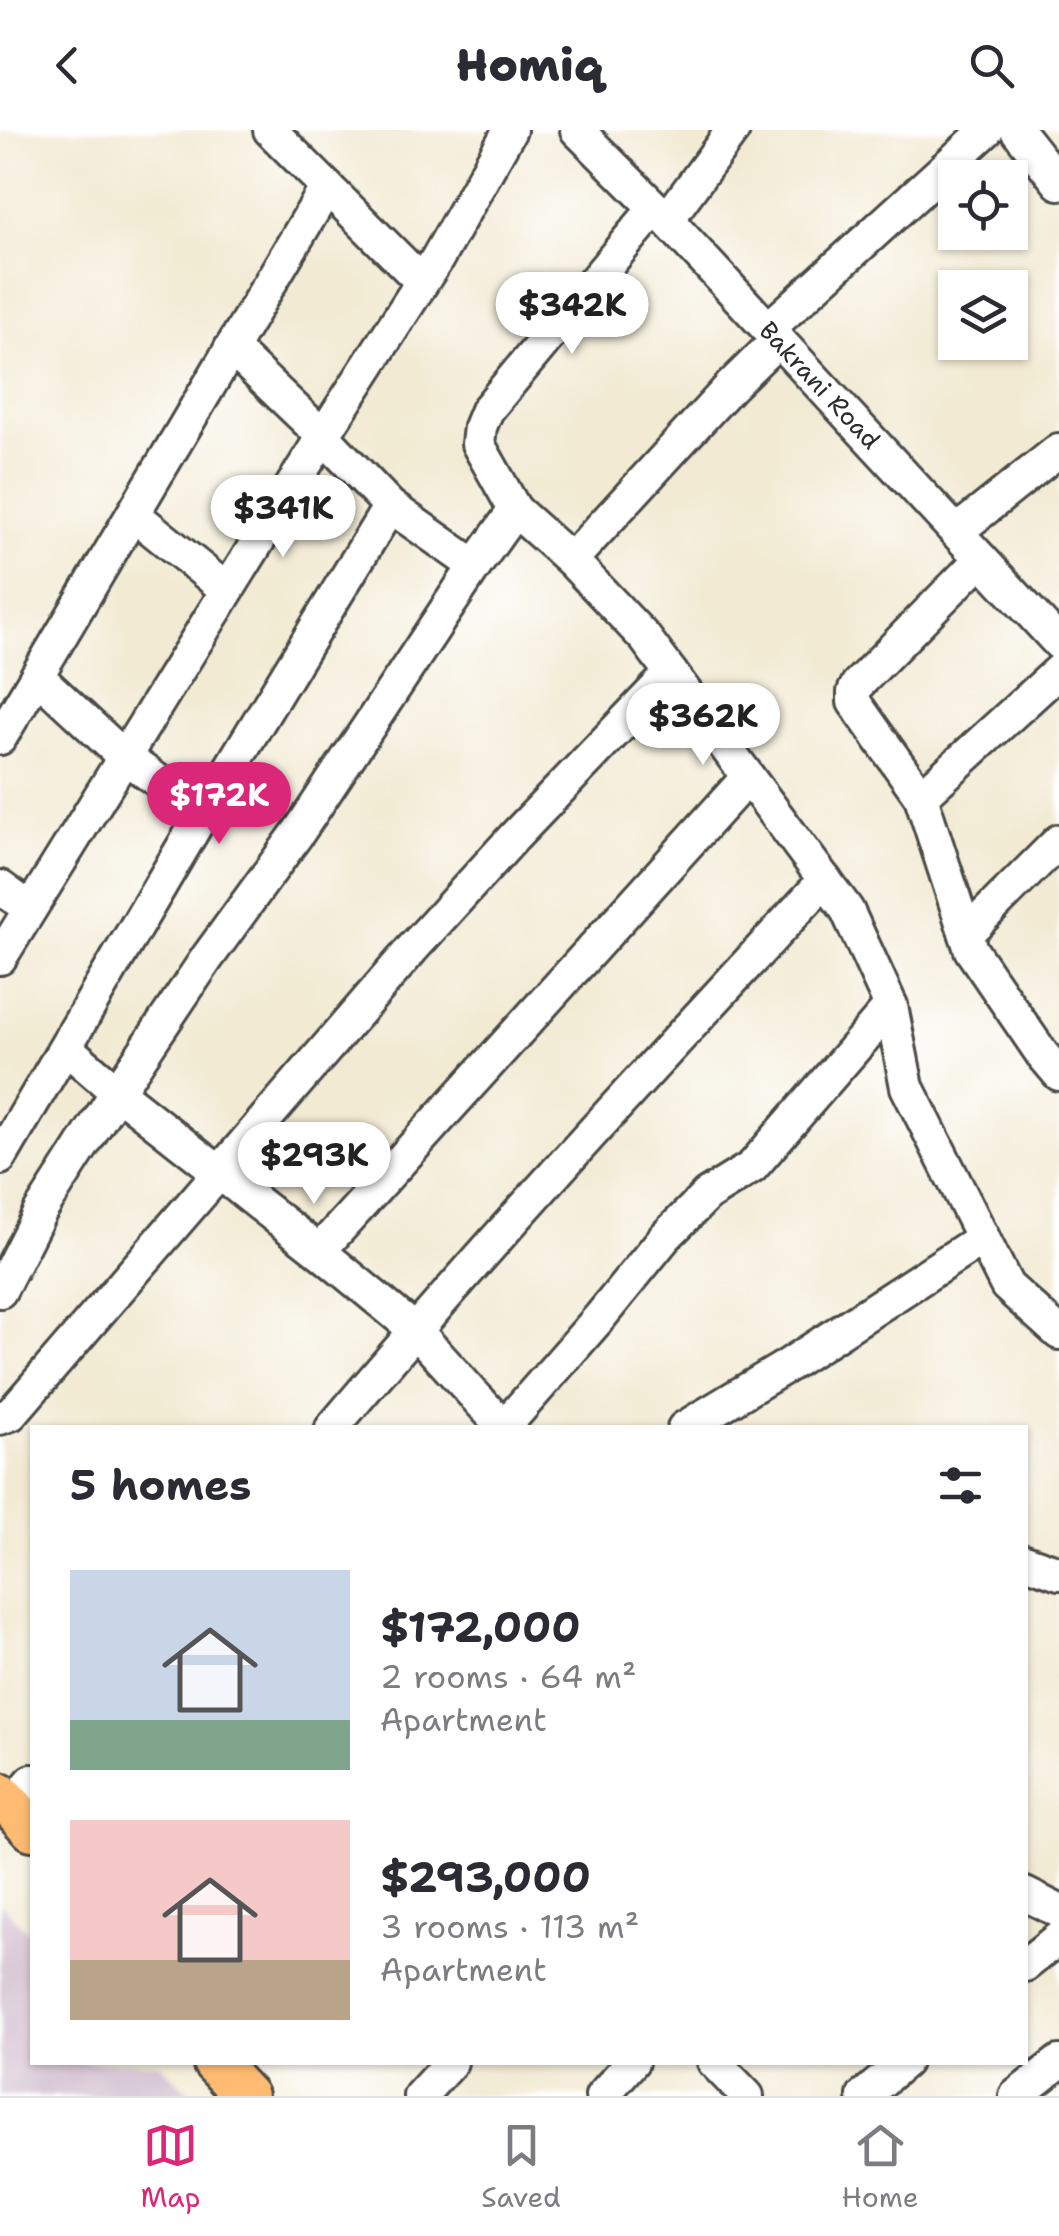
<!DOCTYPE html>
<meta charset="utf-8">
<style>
:root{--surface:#fff;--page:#f2f2f3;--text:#2b2b33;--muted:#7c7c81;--line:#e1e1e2;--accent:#db2777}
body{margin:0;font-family:"Shantell Sans",sans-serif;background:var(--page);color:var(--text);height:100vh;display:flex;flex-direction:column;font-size:38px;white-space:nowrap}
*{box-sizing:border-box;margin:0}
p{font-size:32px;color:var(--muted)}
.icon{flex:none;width:55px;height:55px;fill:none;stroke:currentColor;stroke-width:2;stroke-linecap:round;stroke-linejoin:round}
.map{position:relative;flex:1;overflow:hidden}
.sheet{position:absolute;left:30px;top:1295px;width:998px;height:640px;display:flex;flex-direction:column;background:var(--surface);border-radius:0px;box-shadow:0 2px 8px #0004}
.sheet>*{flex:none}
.fabs{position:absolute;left:938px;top:30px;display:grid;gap:20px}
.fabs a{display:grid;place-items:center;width:90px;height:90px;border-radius:0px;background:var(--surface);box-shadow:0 2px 8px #0004;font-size:50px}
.price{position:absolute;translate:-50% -85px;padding:0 22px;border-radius:35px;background:#fff;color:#222;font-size:32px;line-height:65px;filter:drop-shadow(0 2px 5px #0008)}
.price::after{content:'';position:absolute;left:50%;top:60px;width:30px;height:22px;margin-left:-15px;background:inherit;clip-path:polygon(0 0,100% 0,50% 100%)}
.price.current{background:var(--accent);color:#fff}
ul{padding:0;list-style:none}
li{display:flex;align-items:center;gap:30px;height:250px;padding:0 40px}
li span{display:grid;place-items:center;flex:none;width:280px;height:200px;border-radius:0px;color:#555}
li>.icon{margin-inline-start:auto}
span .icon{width:120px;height:120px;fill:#fffc;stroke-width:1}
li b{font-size:42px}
h2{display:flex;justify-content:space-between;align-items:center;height:120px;padding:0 40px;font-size:42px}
header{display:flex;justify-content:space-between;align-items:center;height:130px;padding:0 40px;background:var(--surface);font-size:45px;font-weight:800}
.tab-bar{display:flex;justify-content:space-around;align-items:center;height:140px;border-top:2px solid var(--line);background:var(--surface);font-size:28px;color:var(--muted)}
.tab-bar a{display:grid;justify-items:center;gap:5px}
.tab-bar .current{color:var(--accent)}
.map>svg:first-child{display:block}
.industrial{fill:#d0bdcd}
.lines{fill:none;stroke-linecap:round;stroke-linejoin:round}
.minor-casing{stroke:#494844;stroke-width:38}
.major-casing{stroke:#494844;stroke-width:48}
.minor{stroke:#fff;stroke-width:32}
.major{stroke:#febb71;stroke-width:42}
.labels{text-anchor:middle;stroke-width:9;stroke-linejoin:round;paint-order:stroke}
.street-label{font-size:25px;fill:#2b2b2b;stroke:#fff}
</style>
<header><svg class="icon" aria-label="back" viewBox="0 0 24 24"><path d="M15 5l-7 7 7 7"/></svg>Homiq<svg class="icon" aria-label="search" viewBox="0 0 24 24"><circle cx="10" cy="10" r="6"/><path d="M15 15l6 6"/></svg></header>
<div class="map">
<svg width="1059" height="1966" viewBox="0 0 1059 1966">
<rect width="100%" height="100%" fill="#fff"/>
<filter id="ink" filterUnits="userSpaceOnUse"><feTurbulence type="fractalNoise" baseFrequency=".01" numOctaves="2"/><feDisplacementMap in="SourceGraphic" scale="20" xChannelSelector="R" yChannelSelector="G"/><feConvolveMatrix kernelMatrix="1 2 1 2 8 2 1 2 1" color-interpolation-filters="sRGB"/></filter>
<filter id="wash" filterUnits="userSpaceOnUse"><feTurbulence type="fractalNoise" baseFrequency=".0048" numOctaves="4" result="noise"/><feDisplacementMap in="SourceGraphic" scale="40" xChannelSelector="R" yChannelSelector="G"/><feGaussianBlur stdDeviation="2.25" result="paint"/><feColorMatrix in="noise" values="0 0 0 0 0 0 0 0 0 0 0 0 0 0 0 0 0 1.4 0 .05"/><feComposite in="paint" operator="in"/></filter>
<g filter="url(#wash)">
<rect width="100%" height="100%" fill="#f2ead3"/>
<!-- industrial -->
<path class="industrial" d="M0 1773 32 1806V1932L159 1933 192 1966H0Z"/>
</g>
<g filter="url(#ink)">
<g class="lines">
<defs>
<g id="minor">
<path d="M270 0 422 152"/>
<path d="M577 0 667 90 1059 513"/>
<path d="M1017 0 1059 53"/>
<path d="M667 90 733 0"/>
<path d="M768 199 987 0"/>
<path d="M231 218 323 306 390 376 475 436 515 380 571 430 645 508 847 780 891 876 907 957 1007 1156 1059 1203"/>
<path d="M515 380 478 314 480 297 487 280 655 78"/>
<path d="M133 384 227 460"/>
<path d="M956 402 1059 320"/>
<path d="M571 430 731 256 778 210"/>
<path d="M1059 541 921 667 971 820 1042 924 1059 944"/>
<path d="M37 546 123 626 203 683"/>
<path d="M0 608 327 57"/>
<path d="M921 667 854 572V562L858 554 981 429"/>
<path d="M0 757 30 779"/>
<path d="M966 804 1059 711"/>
<path d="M0 828 323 306 437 129 510 0"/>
<path d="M66 918 117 962 319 1121 415 1200 504 1298"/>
<path d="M0 1028 203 683 390 376"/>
<path d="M319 1121 748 647"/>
<path d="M0 1161 40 1082 117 962 207 828 300 700 475 436"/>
<path d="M0 1288 11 1284 412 819 514 707 671 543"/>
<path d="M332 1298C491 1110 658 930 825 750"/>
<path d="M503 1298 600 1187 665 1107 707 1065 752 1037 891 876"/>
<path d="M684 1298 790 1234 983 1108"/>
<path d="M1025 1431 1059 1443"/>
<path d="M11 1676 32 1651"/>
<path d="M1025 1764 1059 1781"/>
<path d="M1025 1835 1059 1808"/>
<path d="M714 1932 747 1966"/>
<path d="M420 1966 451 1932"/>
<path d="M602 1966 632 1932"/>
<path d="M864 1966 904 1932"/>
<path d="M1016 1966 1059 1932"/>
</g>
<g id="major">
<path d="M0 1664 32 1699"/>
<path d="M214 1932 246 1966"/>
</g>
</defs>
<!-- minor casing -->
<use href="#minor" class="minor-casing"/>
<!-- major casing -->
<use href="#major" class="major-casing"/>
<!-- minor -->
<use href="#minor" class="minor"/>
<!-- major -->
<use href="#major" class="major"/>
</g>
</g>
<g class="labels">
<!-- street labels -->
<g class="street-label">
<text transform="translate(820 255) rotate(47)" y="9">Bakrani Road</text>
</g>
</g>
</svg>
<div class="fabs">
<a><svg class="icon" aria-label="locate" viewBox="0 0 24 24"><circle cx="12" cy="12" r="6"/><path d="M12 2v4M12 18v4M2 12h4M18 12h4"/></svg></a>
<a><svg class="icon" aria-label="layers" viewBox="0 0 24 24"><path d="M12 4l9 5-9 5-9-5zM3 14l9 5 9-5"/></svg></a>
</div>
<b class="price" style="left:572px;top:227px">$342K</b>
<b class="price" style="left:283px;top:430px">$341K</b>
<b class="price" style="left:703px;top:638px">$362K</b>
<b class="price current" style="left:219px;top:717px">$172K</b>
<b class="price" style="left:314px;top:1077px">$293K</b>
<section class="sheet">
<h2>5 homes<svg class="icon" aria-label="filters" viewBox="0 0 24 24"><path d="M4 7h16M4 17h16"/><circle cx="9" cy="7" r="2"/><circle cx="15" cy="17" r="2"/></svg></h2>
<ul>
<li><span style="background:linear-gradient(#c9d6e8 75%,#7fa58c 0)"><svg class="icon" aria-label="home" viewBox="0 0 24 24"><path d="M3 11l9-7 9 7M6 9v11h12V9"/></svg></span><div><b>$172,000</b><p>2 rooms · 64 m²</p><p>Apartment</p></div></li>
<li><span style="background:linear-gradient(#f6c9c9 70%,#b9a48a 0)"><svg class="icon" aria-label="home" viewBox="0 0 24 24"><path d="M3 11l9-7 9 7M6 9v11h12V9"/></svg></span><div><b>$293,000</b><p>3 rooms · 113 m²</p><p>Apartment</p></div></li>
</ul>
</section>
</div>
<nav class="tab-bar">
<a class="current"><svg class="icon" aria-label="map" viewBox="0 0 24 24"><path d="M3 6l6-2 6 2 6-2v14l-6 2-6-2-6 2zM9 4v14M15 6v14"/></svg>Map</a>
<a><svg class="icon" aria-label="saved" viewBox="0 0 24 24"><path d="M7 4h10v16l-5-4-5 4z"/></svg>Saved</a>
<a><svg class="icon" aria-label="home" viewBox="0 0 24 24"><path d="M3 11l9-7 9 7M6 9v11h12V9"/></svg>Home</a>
</nav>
